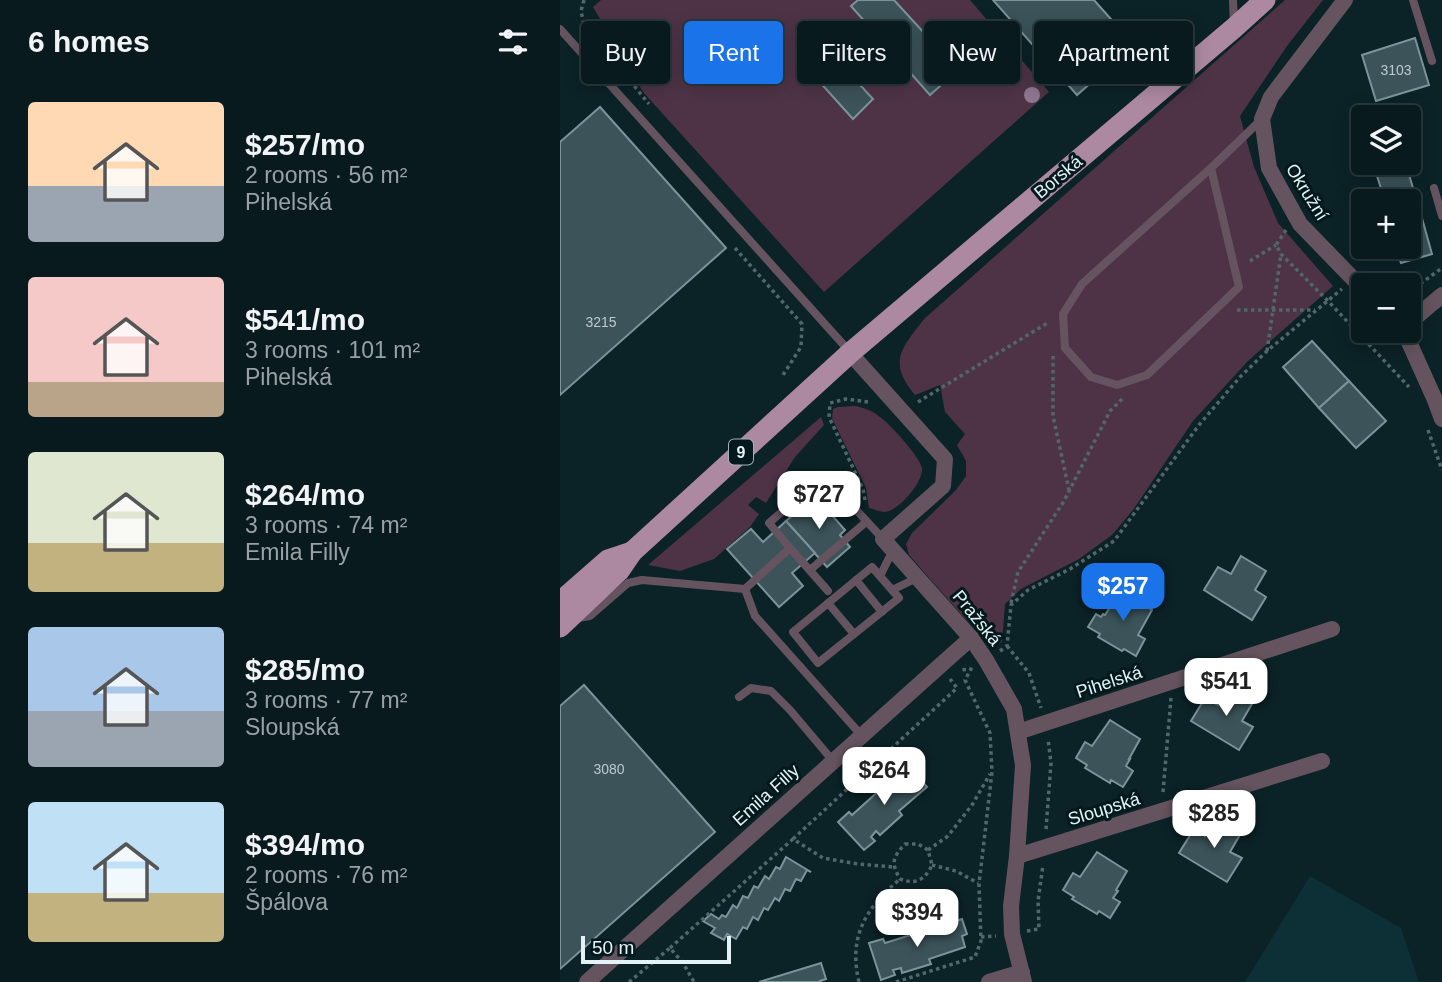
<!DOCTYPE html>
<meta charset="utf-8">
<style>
:root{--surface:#081a1d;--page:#16272a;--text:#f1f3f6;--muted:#98a1a4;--line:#29383b;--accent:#1a73e8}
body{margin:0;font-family:Helvetica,sans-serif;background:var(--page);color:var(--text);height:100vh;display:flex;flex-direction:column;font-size:26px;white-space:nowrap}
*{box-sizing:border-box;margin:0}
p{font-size:23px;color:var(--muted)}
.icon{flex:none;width:38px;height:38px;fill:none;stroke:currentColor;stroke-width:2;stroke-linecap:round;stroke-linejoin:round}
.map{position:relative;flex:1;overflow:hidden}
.details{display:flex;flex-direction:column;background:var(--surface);width:560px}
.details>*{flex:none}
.hud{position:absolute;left:21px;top:21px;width:665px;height:63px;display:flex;gap:14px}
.buttons{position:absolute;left:791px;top:105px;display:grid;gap:14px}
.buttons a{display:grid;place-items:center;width:70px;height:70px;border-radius:7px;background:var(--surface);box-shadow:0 4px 18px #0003,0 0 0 2px var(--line);font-size:35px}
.scale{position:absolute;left:21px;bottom:18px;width:150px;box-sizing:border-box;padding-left:7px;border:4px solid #e5f3f6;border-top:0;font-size:19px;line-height:24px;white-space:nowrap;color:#e5f3f6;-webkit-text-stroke:5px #03191d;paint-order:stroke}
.price{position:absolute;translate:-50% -60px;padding:0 16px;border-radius:14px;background:#fff;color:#222;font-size:23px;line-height:46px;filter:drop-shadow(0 2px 4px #0008)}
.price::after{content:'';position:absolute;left:50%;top:42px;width:21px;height:16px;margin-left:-10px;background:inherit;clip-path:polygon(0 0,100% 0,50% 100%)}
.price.current{background:var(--accent);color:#fff}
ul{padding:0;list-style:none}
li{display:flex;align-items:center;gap:21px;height:175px;padding:0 28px}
li span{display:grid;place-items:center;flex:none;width:196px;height:140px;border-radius:7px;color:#555}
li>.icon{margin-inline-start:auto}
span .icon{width:84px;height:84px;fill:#fffc;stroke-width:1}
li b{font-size:30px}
h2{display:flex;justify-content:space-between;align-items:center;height:84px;padding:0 28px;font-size:30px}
.pill{padding:0 24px;border-radius:7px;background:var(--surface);box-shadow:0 4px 18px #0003,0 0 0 2px var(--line);font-size:24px;line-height:63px}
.pill.current{background:var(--accent);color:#fff}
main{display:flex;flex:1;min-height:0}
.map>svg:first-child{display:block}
.built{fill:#0d2f36}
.grass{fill:#4e3347}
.building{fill:#3b5359;stroke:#7b949a;stroke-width:2}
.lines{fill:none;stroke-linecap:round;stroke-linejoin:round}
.path{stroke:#52676b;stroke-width:3.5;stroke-dasharray:3.5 3.5;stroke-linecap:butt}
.lane{stroke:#65545f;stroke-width:8}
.street{stroke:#65545f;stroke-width:16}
.primary{stroke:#ac89a1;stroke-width:21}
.tree{fill:#8e7691}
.labels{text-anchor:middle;stroke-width:6;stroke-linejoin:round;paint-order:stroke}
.number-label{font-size:14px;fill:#bacbcf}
.shield{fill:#03191d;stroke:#a1b2b5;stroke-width:2}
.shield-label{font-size:16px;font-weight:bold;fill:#e5f3f6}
.street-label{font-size:18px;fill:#e5f3f6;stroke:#03191d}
</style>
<main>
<section class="details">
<h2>6 homes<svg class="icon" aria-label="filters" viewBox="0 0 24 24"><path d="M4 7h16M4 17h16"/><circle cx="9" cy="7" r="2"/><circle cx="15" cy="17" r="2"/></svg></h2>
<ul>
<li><span style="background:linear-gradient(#ffd9b3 60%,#9aa5b1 0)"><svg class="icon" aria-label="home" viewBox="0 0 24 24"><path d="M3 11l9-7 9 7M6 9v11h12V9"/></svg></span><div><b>$257/mo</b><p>2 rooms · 56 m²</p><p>Pihelská</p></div></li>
<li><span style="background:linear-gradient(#f6c9c9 75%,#b9a48a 0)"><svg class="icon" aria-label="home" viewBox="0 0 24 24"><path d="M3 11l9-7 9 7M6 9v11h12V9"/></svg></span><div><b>$541/mo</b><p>3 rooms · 101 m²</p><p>Pihelská</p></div></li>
<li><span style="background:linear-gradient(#dfe7d0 65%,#c2b280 0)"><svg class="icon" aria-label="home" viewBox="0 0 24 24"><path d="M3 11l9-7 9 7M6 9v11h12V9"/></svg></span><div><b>$264/mo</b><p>3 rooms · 74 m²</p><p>Emila Filly</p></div></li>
<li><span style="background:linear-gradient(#a9c7e8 60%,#9aa5b1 0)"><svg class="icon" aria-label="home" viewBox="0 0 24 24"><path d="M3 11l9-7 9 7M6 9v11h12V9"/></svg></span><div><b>$285/mo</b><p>3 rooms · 77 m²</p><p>Sloupská</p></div></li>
<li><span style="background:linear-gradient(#bfe0f5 65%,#c2b280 0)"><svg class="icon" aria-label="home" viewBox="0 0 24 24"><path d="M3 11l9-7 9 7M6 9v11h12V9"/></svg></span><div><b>$394/mo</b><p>2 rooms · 76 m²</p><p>Špálova</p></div></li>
</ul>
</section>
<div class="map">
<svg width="882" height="982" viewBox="0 0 882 982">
<rect width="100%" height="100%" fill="#0b2227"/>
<!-- built -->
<path class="built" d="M750 876 841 928 859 982H685Z"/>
<!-- grass -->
<g class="grass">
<path d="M41 0H410L489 92 264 292 83 92 33 7Z"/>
<path d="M725 0H763L727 46 680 116 694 167 718 223 773 286 688 361 633 421 573 510 552 535 519 559 461 589 445 604 442 642 431 648 349 555 346 544 352 533 396 490 406 476V461L397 445 405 434 385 412 380 385 355 395C327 362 342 348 364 319Z"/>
<path d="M295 406C305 408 313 411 320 417 330 424 360 457 362 468 364 481 339 511 325 512 320 512 314 509 309 508L306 488 272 418 273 409 278 407Z"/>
<path d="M261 417 264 425 235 457 206 503 196 497 188 505 199 514 190 527 154 559 120 571 88 565Z"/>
</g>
<!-- building -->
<g class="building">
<path d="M298 0H334L398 70 370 95 291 6Z"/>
<path d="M433 0H534L574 45 517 95Z"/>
<path d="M855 38 869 85 816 101 802 55Z"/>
<path d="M277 60 313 99 293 119 257 79Z"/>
<path d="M40 107 166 248 0 395V142Z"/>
<path d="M847 168 860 211 849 214V201H825L817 176Z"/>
<path d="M860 211 872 254 841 263 836 250 840 249 839 247H849V214Z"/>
<path d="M752 341 789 381 759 408 723 367Z"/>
<path d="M789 381 826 421 796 448 759 408Z"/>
<path d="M255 496 285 530 280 535 290 547 267 567 226 521Z"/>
<path d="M226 521 255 553 232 573 243 586 219 607 167 549 191 529 203 542Z"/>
<path d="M681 556 706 571 695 590 706 597 692 620 644 590 658 567 671 574Z"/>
<path d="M562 589 586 604 585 605 592 610 578 635 585 639 576 656 564 649 562 651 538 637 540 634 528 627 536 614 541 617 543 614 545 615Z"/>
<path d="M24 685 155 832 0 969V706Z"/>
<path d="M669 687 693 702 682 721 693 727 679 750 631 721 645 698 658 705Z"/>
<path d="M550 720 580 739 569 759H570L566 766 573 771 563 787 551 780 550 783 525 768 527 765 516 758 525 742 532 746Z"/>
<path d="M352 761 363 774 359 778 367 787 339 811 342 815 320 835 316 831 311 837 315 841 304 850 278 822 289 812 292 815Z"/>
<path d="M656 818 681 833 670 852 682 858 667 882 619 853 634 829 645 836Z"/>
<path d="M537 852 567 871 556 890 558 891 553 898 560 902 550 918 539 911 537 914 512 899 514 897 503 890 513 873 520 877Z"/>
<path d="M226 857 251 872 247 870 241 881 236 879 230 891 225 889 219 901 215 898 208 910 204 908 198 920 193 917 187 929 183 927 176 939 167 934 164 940 151 933 155 928 143 921 151 914 159 919 162 915 166 917 173 905 177 908 183 896 188 898 194 886 198 888 205 876 209 879 216 867 220 869Z"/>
<path d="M402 919 407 934 402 936 405 947 369 959 371 964 342 973 341 968 333 970 335 975 321 980 309 943 323 939 325 943Z"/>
<path d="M261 963 266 979 260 981 261 982H199Z"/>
</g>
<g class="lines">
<!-- path -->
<g class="path">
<path d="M24 0 21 11 24 25 89 104"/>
<path d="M726 230 716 245 721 254 768 301 849 387"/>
<path d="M175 248 242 324 241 347 223 375"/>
<path d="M690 261 716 245"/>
<path d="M849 292 882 268"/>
<path d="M677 310H755"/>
<path d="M707 351 721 254"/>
<path d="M493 356V416L509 490"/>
<path d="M358 402 489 322"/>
<path d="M868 430 882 470"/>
<path d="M305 500 303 489 269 417 270 403 286 399 308 402"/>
<path d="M451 603 458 572 504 501 550 411 564 397"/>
<path d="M447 646 469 673 481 708"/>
<path d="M440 651 447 646 451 605 468 590 510 569 554 541 639 425 680 377 707 351 782 289"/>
<path d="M603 792 611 698"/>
<path d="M486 829 491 763 488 739"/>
<path d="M233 839 397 688 390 679"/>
<path d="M345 844H358L368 850 372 865C365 880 356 885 340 879 331 863 332 858 345 844Z"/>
<path d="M368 850 388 836 412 805 430 774"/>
<path d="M372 865 396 871 418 883"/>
<path d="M467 931 479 929 478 901 483 865"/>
<path d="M421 937 436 936"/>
<path d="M110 948 233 839 263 858 298 864 333 867"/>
<path d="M69 982 110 948 123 963 134 982"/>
<path d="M299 982C288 936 306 908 340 879"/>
<path d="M336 982 415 957 421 941 419 884 432 772 430 733 405 680 411 669 401 670"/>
</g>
<!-- lane -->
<g class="lane">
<path d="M673 0 674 25"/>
<path d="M853 0 872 61"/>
<path d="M0 29 290 352"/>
<path d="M651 168 679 287 587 375 557 385 531 377 505 348 503 314 522 284 651 168 702 119"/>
<path d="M874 188 882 216"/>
<path d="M230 548 268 591"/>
<path d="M312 567 339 598 258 663 233 632Z"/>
<path d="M250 570 306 522"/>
<path d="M320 576 333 550"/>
<path d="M296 580 322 612"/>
<path d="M185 589 195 616 302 736"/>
<path d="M332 590 357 578"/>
<path d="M268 603 294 634"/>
<path d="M18 618 30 616 68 583 82 580 185 589 230 548 209 523 264 475 323 539"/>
<path d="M179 697 191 688 211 691 230 710 273 761"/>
</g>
<!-- street -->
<g class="street">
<path d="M785 0 711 97 702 119 709 168 740 224 803 289"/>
<path d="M849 323 882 295"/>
<path d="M844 331 875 400 882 419"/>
<path d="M290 353 385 459 383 486 323 539 411 638 426 660 454 709 463 765 457 856 451 906 452 934 464 982"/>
<path d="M458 732 772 629"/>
<path d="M457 856 762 761"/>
<path d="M27 982 411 638"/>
<path d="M429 982 462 972"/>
</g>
<!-- primary -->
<g class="primary">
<path d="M0 602 48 560 72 552"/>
<path d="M0 627 59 571 72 552 290 353 674 28 705 0"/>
</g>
</g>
<!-- trees -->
<circle class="tree" cx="472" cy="95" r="8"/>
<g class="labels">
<!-- number labels -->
<g class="number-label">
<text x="836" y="75">3103</text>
<text x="41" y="327">3215</text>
<text x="49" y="774">3080</text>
</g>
<!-- shield labels -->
<rect class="shield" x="169" y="439.5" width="24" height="25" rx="5"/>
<g class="shield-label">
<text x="181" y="458">9</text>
</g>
<!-- street labels -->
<g class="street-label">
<text transform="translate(498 177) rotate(-40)" y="6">Borská</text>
<text transform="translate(747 192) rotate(58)" y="6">Okružní</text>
<text transform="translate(417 618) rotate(51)" y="6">Pražská</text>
<text transform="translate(549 682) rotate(-18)" y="6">Pihelská</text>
<text transform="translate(206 795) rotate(-42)" y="6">Emila Filly</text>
<text transform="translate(544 809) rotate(-17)" y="6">Sloupská</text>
</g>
</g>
</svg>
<div class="buttons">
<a><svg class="icon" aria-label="layers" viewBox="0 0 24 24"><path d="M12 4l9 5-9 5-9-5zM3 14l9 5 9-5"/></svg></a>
<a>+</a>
<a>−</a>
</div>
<div class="scale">50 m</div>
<b class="price" style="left:259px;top:531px">$727</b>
<b class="price current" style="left:563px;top:623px">$257</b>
<b class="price" style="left:666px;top:718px">$541</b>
<b class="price" style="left:324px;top:807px">$264</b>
<b class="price" style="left:654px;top:850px">$285</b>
<b class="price" style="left:357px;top:949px">$394</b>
<div class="hud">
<a class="pill">Buy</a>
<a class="pill current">Rent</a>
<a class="pill">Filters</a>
<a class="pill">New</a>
<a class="pill">Apartment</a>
</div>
</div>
</main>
